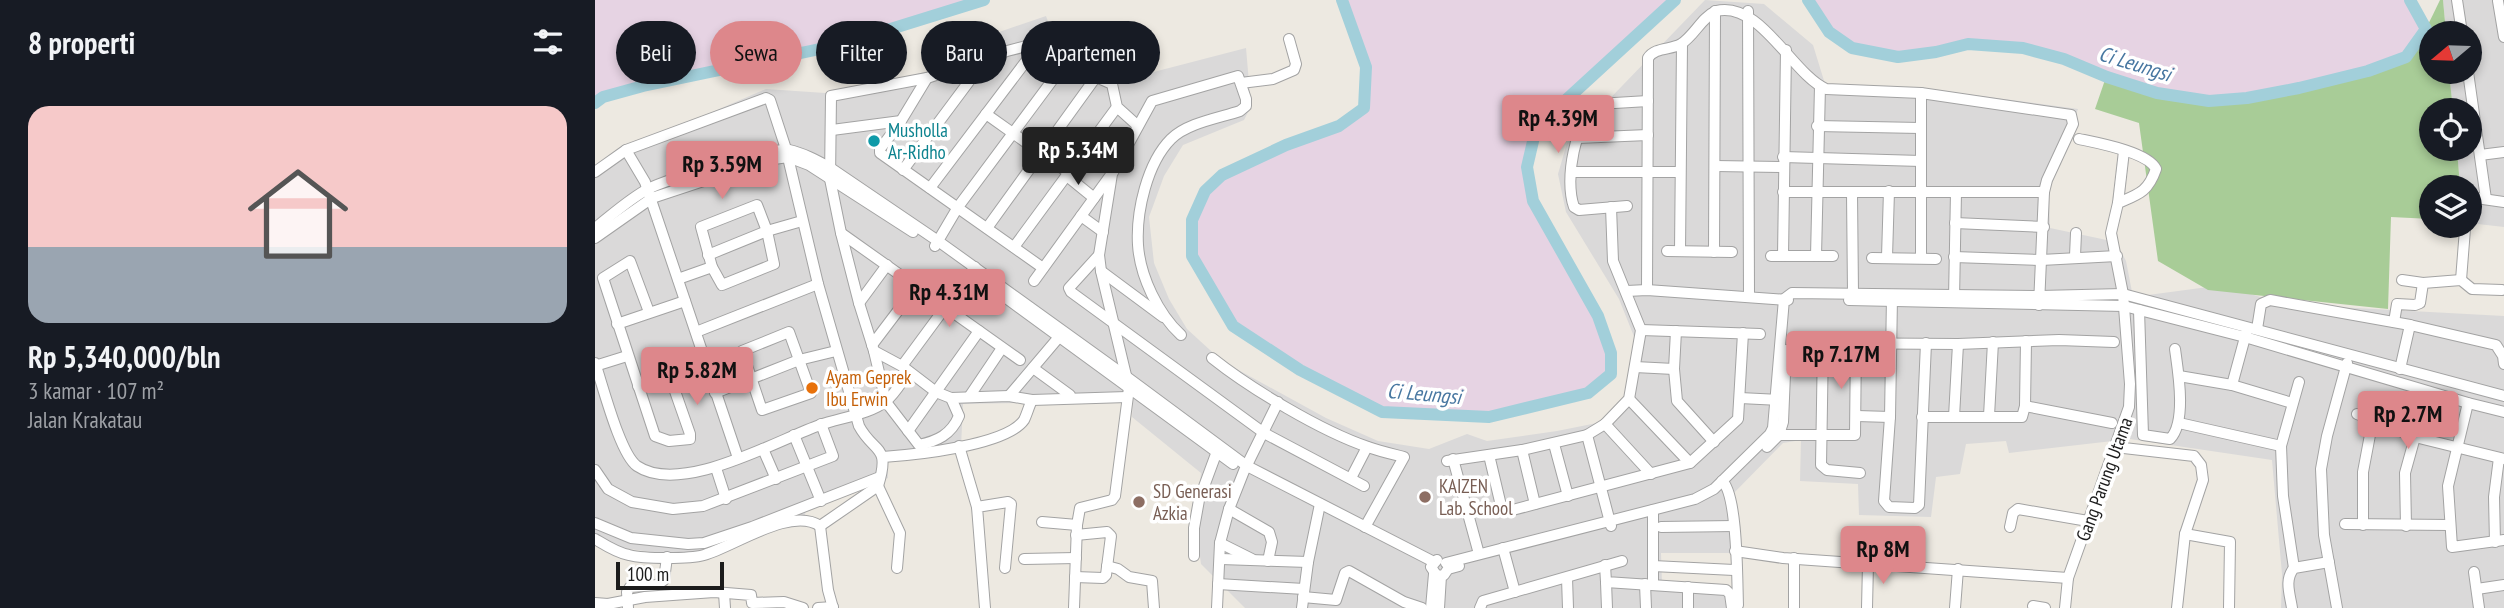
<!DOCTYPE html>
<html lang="id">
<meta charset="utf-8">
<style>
:root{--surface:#171b24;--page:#242831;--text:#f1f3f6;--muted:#9ea1a6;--line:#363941;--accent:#dd878b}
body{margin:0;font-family:"PT Sans Narrow",sans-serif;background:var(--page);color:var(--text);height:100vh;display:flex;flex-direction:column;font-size:26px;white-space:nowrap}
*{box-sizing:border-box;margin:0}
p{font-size:23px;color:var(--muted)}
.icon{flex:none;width:38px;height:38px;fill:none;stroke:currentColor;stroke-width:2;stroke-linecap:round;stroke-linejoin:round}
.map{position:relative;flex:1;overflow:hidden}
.details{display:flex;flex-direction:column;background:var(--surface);width:595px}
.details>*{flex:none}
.guide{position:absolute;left:21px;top:21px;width:665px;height:63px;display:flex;gap:14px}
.needle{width:46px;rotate:251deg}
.tools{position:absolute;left:1824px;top:21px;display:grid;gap:14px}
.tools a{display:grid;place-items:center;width:63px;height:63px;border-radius:50%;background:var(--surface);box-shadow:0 4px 10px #0003;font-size:35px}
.scale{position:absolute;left:21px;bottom:18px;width:108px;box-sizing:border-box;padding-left:7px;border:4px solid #1c1c1c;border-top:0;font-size:19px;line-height:24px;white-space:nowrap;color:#1c1c1c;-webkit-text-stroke:5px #fff;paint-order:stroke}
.price{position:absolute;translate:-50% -60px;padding:0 16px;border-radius:7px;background:var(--accent);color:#111;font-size:23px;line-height:46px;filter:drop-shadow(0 2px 4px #0008)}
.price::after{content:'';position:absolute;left:50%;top:42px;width:21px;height:16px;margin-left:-10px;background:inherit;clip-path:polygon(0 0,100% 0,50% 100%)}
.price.selected{background:#222;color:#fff}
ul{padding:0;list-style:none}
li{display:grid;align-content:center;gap:14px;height:371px;padding:0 28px}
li+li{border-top:2px solid var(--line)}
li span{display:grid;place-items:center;height:217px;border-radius:21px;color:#555}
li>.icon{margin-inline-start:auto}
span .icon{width:126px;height:126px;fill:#fffc;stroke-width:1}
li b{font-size:30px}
h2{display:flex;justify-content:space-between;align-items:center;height:84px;padding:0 28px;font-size:30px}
.tag{padding:0 24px;border-radius:32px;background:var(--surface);box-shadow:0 4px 10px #0003;font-size:24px;line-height:63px}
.tag.selected{background:var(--accent);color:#111}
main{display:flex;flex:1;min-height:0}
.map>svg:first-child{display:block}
.residential{fill:#dad9d9}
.industrial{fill:#e6d3e3}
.forest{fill:#a8cc97}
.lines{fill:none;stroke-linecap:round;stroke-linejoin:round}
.river{stroke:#a2cfda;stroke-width:12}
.minor-casing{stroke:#a3a3a3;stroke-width:12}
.minor{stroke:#fff;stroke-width:10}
.culture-dot{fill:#0f9aa8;stroke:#fff;stroke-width:2.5}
.food-dot{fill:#e8710a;stroke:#fff;stroke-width:2.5}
.education-dot{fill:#8d6e63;stroke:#fff;stroke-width:2.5}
.labels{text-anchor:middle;stroke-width:7;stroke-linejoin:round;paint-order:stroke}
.culture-label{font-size:19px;fill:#0d838f;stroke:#fff;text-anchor:start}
.food-label{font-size:19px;fill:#c56008;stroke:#fff;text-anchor:start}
.street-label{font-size:19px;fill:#1c1c1c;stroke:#fff}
.education-label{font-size:19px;fill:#785e54;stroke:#fff;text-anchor:start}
.water-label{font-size:21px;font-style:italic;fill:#4877a1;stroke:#fff}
</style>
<main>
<section class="details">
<h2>8 properti<svg class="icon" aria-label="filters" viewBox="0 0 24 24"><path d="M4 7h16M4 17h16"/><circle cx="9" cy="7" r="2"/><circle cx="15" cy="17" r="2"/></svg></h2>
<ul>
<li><span style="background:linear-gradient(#f6c9c9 65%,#9aa5b1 0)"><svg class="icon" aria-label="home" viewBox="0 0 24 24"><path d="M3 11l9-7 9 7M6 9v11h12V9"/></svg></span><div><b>Rp 5,340,000/bln</b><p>3 kamar · 107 m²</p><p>Jalan Krakatau</p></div></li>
</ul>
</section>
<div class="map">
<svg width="1909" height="608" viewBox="0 0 1909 608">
<rect width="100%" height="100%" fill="#ede9e1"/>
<!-- residential -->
<g class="residential">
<path d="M1110 0 1169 4 1218 45 1230 84 1341 90 1483 109 1454 191 1455 228 1521 242 1531 261 1538 297 1628 285 1687 304 1909 316V608H1686L1687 574 1677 460 1535 439 1414 453 1411 441 1371 444 1365 474 1341 477 1336 517 1264 515 1263 484 1205 481 1206 440 1188 443 1134 498 1139 553H1066L1067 584 1141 587 1143 608H650L606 564 600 519 606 473 537 417 538 401 368 404 366 447 292 459 293 478 224 505 211 508 210 515 112 555 62 553 22 547 0 534V171L31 149 171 89 230 93 281 84 378 60 375 42 451 16 458 35 490 31 504 72 524 81 651 48 656 106 649 120 588 145 569 176 554 217 559 263 574 299 592 329 627 361 731 418 783 441 834 449 872 434 892 441 962 431 1002 423 1025 409 1039 385 1044 349 1024 299 971 212 963 174 972 143Z"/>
<path d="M1848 0H1909V227L1874 223V187H1865L1862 149H1874V110H1858L1854 72H1874V33H1851Z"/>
</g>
<!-- industrial -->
<g class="industrial">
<path d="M0 0H389L278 35 48 86 8 97 0 103Z"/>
<path d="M747 0H1080L959 111 939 137 932 167 938 201 1002 314 1016 353V374L993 393 894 417 787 412 707 371 638 326 597 256V220L610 191 627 175 691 145 744 126 769 108 771 67Z"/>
<path d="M1213 0H1815L1831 29 1811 57 1773 71 1704 88 1652 98 1614 101 1562 93 1511 77 1470 59 1428 48 1373 44 1341 52 1303 57 1257 48 1234 32Z"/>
</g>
<!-- forest -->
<path class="forest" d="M1845 0H1848L1851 33H1836V72H1854L1858 110H1836V149H1862L1865 187H1836V219L1796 217 1793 309 1613 290 1563 261 1544 123 1500 109 1511 77C1544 88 1579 101 1615 101 1644 102 1795 73 1812 55 1827 41 1836 18 1845 0Z"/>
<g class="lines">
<!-- river -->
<g class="river">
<path d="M747 0 771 67 769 108 744 126 691 145 627 175 610 191 597 220V256L638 326 705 370 787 412 894 417 993 393 1016 374V353L1003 316 938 201 932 167 939 137 959 111 1080 0"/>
<path d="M1213 0 1234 32 1257 48 1303 57 1341 52 1373 44 1428 48 1469 59 1512 77 1562 93 1614 101 1652 98 1704 88 1773 71 1811 57 1831 29 1815 0"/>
<path d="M0 103 8 97 48 86 244 45 389 0"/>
</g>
<defs>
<g id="minor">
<path d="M1862 0 1867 33"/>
<path d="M1903 1 1909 37"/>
<path d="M1153 11 1154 296"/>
<path d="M1873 72 1891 199"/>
<path d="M332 78 306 121 285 149V153L448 268"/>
<path d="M646 83 678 79 699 70 701 64 694 39"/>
<path d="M391 114 474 173"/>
<path d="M1222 126 1325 128"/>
<path d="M237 130 306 121"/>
<path d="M982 138 1053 135"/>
<path d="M1885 155 1909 152"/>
<path d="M1188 157 1326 161"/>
<path d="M1120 166 1188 167"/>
<path d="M308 170 390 60"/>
<path d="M0 172 31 150 50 182 143 458"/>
<path d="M976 172H1085"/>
<path d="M472 176 499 198"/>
<path d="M335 188 444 44"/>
<path d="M1188 192H1449"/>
<path d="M1257 193 1258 293"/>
<path d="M1874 197 1909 202"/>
<path d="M1523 203 1529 151"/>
<path d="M162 205 172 231 179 264 127 285 117 267 106 227Z"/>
<path d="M1032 206 984 210 979 207C969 179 980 122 1003 104L1053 101"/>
<path d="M486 216 508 232"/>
<path d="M1360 223 1449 227"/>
<path d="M0 228C17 215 34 199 53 189 70 180 177 147 194 150 208 153 221 160 234 167L343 241 532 377 652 466 839 562"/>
<path d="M392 228 501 77"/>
<path d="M246 233 425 360"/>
<path d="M0 238 57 198 172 160 193 157 214 165 318 232"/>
<path d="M340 246 363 207 485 43"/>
<path d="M419 247 522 107"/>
<path d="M1072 251 1137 252"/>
<path d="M1085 251 1087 44"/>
<path d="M1119 252 1120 11"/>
<path d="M113 255 172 231 207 221"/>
<path d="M504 255 474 288 476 292 669 433 769 486"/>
<path d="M1176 256H1238"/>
<path d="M1188 256 1191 50"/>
<path d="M1221 256 1225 86"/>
<path d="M1480 256 1481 233"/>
<path d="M1292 257 1294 191"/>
<path d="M1359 257 1446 260 1522 256"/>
<path d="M1277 258 1341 259"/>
<path d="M1326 258V93"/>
<path d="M506 271 568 317"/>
<path d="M83 279 117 267"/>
<path d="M1807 280 1828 283"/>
<path d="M1866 280 1870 229"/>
<path d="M439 281 515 176"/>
<path d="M1052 290 1053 58C1060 47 1076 50 1086 44 1100 35 1106 18 1121 11 1165 0 1197 74 1231 89L1326 93 1476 115 1478 124 1452 180 1449 192 1444 305"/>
<path d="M1032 291 1052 290 1193 300"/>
<path d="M1297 297 1295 417 1289 501 1294 507 1320 508 1324 505 1331 343"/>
<path d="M411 298 638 464"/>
<path d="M1359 299 1361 192"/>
<path d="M1254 300 1529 306 1650 337 1873 403 1909 412"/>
<path d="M264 303 292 265"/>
<path d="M1544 310 1548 435 1575 439C1592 422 1583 371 1580 349"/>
<path d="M54 312 35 261 8 278 60 436 74 441 95 439V434L74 374"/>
<path d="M1799 322 1802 304 1820 305 1825 303 1828 283 1866 280 1877 289 1907 290"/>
<path d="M22 324 90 301"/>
<path d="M1662 329 1666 304 1675 300 1815 325 1901 345 1908 356 1909 364"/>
<path d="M1046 330 1165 334"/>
<path d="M1081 331 1079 369 1082 401 1119 442"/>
<path d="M101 332 223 284"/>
<path d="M194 332 216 393 167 410 147 351Z"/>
<path d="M1213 343 1363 344 1464 340 1519 342"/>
<path d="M1228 343 1226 465 1232 470 1265 473"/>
<path d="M277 345 321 287"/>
<path d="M279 351 307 366 341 392 356 398 414 396 437 400 532 397"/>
<path d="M617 358C656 389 726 431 773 447 784 451 797 454 809 457L770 527"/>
<path d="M0 363C8 386 25 454 42 466 86 496 182 440 225 425 244 418 276 414 291 401 300 394 307 381 314 372"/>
<path d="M0 366 32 356"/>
<path d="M307 366 380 267"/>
<path d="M1040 367 1079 369"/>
<path d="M438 368 475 395"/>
<path d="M1805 369 1815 325"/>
<path d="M1584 376 1637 385 1697 403"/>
<path d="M1637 385 1652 330"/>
<path d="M43 386 109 361"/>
<path d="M120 393 204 360 241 351"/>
<path d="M414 396 464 337"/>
<path d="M374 397 407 348"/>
<path d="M356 398 364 416C356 435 342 441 324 445L291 402 279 351 264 303 246 233 235 179 236 96 332 78 412 51 479 34 501 77 517 84 522 107 543 126"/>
<path d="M1145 398 1186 400"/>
<path d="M1034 399 1095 463"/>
<path d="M1873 403 1853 486 1857 547 1909 540"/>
<path d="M1430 406 1517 423"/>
<path d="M1762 414 1820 437 1909 459"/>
<path d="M1262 416 1295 417"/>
<path d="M1394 416 1398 342"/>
<path d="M1327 417H1427L1430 406 1431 341"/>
<path d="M1359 417 1363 344"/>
<path d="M1584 423 1686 446"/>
<path d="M1010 424 1056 474"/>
<path d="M313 431 384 331"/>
<path d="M199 435 226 501"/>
<path d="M992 435 1016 526"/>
<path d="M1184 435H1260L1261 342"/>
<path d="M959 444 973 496"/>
<path d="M364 446 382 507"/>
<path d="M1172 447 1184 435 1188 422 1191 350"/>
<path d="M1520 447 1599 456 1606 465 1608 480 1590 534 1582 608"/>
<path d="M168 449 181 479"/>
<path d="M927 450 940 504"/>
<path d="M894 455 907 510 910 512 1095 463 1143 419 1148 333"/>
<path d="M288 457C317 455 411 446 429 420 432 414 434 406 437 400"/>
<path d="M858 459 884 554"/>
<path d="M852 461 927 450 992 435 1010 424 1034 399 1046 330 1018 261 1016 207"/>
<path d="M121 468 131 499"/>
<path d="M0 470 13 489 37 502 78 509 108 506 238 456 226 424"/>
<path d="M756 478 772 447"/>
<path d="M1127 481C1143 494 1142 582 1143 605"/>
<path d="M283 486 305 533 302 568"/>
<path d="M634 509 674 532 677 542 673 561"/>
<path d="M1058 510V584"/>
<path d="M447 522 482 525"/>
<path d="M0 523 36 538 93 544 109 543 157 527 285 477"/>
<path d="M1750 524 1854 525"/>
<path d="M1768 525V472L1778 419"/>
<path d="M225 526 233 590 238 608"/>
<path d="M1811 526 1810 473 1820 437"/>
<path d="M1066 527 1139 526"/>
<path d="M1415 527 1418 513 1423 509 1493 521"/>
<path d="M1590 534 1635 542 1634 608"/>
<path d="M0 539C10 545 22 553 34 555 49 559 95 559 109 555 140 546 196 506 225 526L283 486C296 444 279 454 264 426L223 284 191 149 175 100 171 98 31 150"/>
<path d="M1900 542 1899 497 1904 458"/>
<path d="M625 543 657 559"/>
<path d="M908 548 920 592"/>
<path d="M1140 551 1188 558 1473 578"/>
<path d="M599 556V528L604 500 621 454"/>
<path d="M429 559 481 558"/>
<path d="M626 559 713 562"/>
<path d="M842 560 836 567 842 576 849 575 853 569 864 566"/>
<path d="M851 563 1100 499 1119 489 1175 434 1178 428 1189 299 1197 293 1445 296 1528 294 1909 396"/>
<path d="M1010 565 1011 582 1131 590 1135 594 1137 608"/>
<path d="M512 566 523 569 534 577 557 581 559 608"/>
<path d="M1058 566 1139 570"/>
<path d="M1699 568 1688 496 1686 446 1704 382"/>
<path d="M1879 572 1884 608"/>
<path d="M480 577 508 578 511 575 516 536 512 532 481 535"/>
<path d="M972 578 973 608"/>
<path d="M1011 582 1012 608"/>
<path d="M623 584 709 589"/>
<path d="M1050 584 1051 608"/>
<path d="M1093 587V608"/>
<path d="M1882 589 1909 585"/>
<path d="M129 593 130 608"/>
<path d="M708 597 741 600 750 573 754 571 809 602 827 608"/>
<path d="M0 603 13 604 50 597 119 592 156 595 157 603 189 602 208 608"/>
<path d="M1438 606 1450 608"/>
<path d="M33 608 32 592 35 587 62 585 69 580 72 557"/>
<path d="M223 608 238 607"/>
<path d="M390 608 382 507 413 502 416 504 410 568"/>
<path d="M479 608 482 525 485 508 517 500 520 496 534 388 506 271 504 255 517 174 557 101 643 76 651 99V106L645 111C624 118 592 123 576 139 552 163 541 212 543 245 545 276 563 314 586 335"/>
<path d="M622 608 625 543 634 509 649 471 683 402"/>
<path d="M707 608 713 562 725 504"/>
<path d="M836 608 839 574"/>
<path d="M844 608 846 576"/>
<path d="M885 608 888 601 1027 561"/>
<path d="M1199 608V558"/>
<path d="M1272 608 1273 564"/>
<path d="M1360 608 1363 569"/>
<path d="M1470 608 1473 578 1534 407 1535 384 1528 294 1516 233 1523 203C1544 194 1553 192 1561 169 1553 152 1503 143 1484 139"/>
<path d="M1697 608C1695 594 1689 580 1699 568L1734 562"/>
<path d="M1742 608 1729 535 1726 469 1732 436 1752 363"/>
</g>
</defs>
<!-- minor casing -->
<use href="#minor" class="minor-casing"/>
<!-- minor -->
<use href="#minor" class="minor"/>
</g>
<!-- markers -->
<circle class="culture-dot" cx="279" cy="141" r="7"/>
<circle class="food-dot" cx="217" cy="388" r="7"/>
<g class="education-dot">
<circle cx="830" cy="497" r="7"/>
<circle cx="544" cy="502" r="7"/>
</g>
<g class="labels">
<!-- culture labels -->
<g class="culture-label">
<text x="293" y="137">Musholla<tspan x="293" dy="22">Ar-Ridho</tspan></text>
</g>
<!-- food labels -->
<g class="food-label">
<text x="231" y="384">Ayam Geprek<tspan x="231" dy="22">Ibu Erwin</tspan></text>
</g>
<!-- street labels -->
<g class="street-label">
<text transform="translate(1509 479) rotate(-70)" y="7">Gang Parung Utama</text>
</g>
<!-- education labels -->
<g class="education-label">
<text x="844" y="493">KAIZEN<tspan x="844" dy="22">Lab. School</tspan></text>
<text x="558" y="498">SD Generasi<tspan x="558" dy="22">Azkia</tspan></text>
</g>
<!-- water labels -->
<g class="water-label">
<text transform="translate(1540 64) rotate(17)" y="7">Ci Leungsi</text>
<text transform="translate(829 394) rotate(5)" y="7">Ci Leungsi</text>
</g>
</g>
</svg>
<div class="tools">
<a><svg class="needle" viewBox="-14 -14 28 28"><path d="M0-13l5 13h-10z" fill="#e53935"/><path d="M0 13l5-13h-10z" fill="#9ea1a6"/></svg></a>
<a><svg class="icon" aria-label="locate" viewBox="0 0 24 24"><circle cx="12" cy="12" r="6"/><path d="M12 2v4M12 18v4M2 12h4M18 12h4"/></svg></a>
<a><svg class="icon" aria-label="layers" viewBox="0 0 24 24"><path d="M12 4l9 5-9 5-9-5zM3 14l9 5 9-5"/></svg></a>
</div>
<div class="scale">100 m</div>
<b class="price" style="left:963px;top:155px">Rp 4.39M</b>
<b class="price selected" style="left:483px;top:187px">Rp 5.34M</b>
<b class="price" style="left:127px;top:201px">Rp 3.59M</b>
<b class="price" style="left:354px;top:329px">Rp 4.31M</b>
<b class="price" style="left:1246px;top:391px">Rp 7.17M</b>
<b class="price" style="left:102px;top:407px">Rp 5.82M</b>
<b class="price" style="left:1813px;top:451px">Rp 2.7M</b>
<b class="price" style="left:1288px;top:586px">Rp 8M</b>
<div class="guide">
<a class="tag">Beli</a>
<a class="tag selected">Sewa</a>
<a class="tag">Filter</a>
<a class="tag">Baru</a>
<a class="tag">Apartemen</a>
</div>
</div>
</main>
